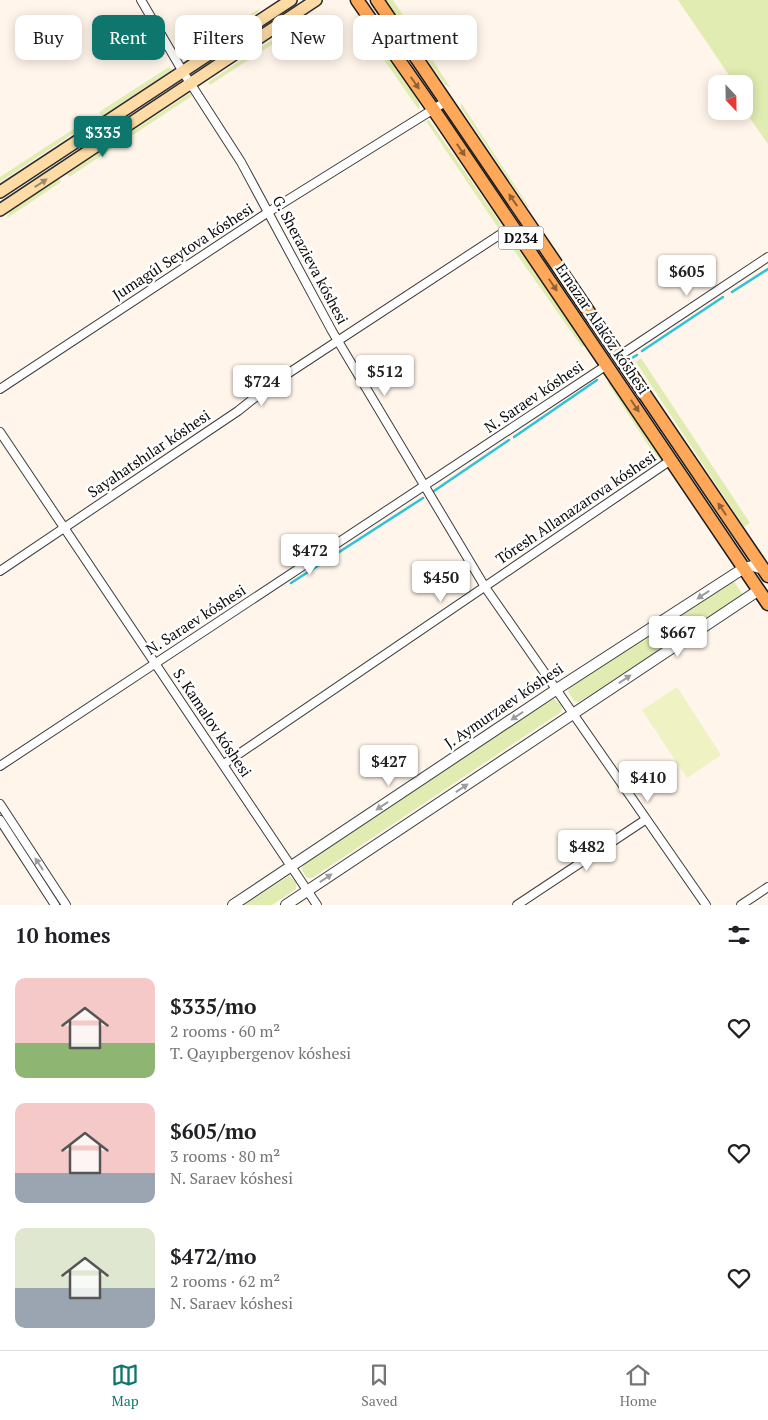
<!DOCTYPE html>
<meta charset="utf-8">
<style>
:root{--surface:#fff;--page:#f2f2f2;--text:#202124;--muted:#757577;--line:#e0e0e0;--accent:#0f766e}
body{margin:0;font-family:"PT Serif",serif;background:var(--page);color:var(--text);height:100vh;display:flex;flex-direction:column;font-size:19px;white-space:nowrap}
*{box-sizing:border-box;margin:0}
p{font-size:16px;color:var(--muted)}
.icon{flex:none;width:28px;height:28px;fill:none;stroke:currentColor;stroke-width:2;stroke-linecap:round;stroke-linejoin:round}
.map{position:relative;height:905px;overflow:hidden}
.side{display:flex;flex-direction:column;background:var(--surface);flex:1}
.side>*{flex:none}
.top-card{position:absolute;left:15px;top:15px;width:500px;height:45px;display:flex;gap:10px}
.needle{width:32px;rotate:158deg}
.controls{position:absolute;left:708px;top:75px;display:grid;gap:10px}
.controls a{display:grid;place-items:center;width:45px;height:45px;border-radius:10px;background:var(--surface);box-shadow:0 2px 12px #0003;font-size:25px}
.price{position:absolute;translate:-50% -42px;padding:0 11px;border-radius:5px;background:#fff;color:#222;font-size:16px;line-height:32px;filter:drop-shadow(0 1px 2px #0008)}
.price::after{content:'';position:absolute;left:50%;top:30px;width:15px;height:11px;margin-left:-8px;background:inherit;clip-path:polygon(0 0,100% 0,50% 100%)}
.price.on{background:var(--accent);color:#fff}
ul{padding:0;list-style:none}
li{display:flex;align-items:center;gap:15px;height:125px;padding:0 15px}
li span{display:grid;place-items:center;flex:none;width:140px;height:100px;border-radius:10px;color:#555}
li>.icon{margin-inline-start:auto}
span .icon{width:60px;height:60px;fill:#fffc;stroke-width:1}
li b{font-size:21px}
h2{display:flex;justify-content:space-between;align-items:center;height:60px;padding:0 15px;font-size:21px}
.tag{padding:0 18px;border-radius:10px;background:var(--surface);box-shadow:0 2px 12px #0003;font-size:18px;line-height:45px}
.tag.on{background:var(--accent);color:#fff}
.menu{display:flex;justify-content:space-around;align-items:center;height:70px;border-top:1px solid var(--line);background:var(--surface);font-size:14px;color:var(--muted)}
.menu a{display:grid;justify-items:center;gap:2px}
.menu .on{color:var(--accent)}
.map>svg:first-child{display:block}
.green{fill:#e0ecb1}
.pitch{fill:#eff2c3}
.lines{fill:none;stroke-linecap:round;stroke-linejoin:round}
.stream{stroke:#2cc2d7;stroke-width:2.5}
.minor-casing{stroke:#3e3e3e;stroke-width:10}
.tertiary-casing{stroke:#3e3e3e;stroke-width:12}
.secondary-casing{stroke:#2d2d2d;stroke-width:14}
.primary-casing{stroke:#1c1c1c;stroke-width:15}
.minor{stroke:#fff;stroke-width:8}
.tertiary{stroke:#fff;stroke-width:10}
.secondary{stroke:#ffdca5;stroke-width:11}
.primary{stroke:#ffa85a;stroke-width:12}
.oneway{fill:#916136}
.oneway2{fill:#9d8867}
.oneway3{fill:#9d9d9d}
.labels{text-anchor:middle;stroke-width:5;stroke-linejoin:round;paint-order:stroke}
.shield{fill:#fff;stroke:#545454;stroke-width:1}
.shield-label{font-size:14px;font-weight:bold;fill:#0b0b0b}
.street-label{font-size:15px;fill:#0b0b0b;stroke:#fff}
</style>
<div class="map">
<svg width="768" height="905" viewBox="0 0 768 905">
<rect width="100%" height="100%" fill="#fff5ea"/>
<!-- green -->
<g class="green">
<path d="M386 0H393L450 87 445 85Z"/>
<path d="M678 0H768V144L744 110V84H735Z"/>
<path d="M260 8 257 13 191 57 189 55Z"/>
<path d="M359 15 419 102V110L355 18Z"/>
<path d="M309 16 311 19 262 51 260 48Z"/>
<path d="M258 49 260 52 210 85 208 82Z"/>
<path d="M169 67 172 70 102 116 99 112Z"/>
<path d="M190 93 192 96 69 177 67 174Z"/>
<path d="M461 103 529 207 528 208 461 108Z"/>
<path d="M92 117 94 120 0 182V177Z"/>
<path d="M429 120 501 224 499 229 426 121Z"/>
<path d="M59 179 61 182 7 218 10 211Z"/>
<path d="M506 239H512L585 346 582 347Z"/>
<path d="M641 358 750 523 744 527 636 362Z"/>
<path d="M611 381 662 460 659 462 608 383Z"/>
<path d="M733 580 743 595 579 702 574 701 568 691 570 687Z"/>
<path d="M553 698 562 706 561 712 312 878H307L302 870 303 865Z"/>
<path d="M289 876 296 882V889L272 905H244Z"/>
</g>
<!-- pitch -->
<path class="pitch" d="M677 687 721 755 687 778 642 710Z"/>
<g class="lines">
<!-- stream -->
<g class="stream">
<path d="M732 292 768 269"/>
<path d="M642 351 723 297"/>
<path d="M632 358 637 355"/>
<path d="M514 437 597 380"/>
<path d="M434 491 509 440"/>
<path d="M291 583 423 498"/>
</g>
<defs>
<g id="minor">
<path d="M141 0 183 72 241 162 332 331 485 587 706 905"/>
<path d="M619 356 768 257"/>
<path d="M0 389 270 211 445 102"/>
<path d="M0 432 317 905"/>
<path d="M0 571 238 411 272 384 513 226"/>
<path d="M224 764 671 460"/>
<path d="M0 766 607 365"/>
<path d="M0 804 66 905"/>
<path d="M0 820 55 905"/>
<path d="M517 905 645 820"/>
<path d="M741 905 768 887"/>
</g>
<g id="tertiary">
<path d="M233 905 557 689 744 568 753 566 763 569"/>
<path d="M286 905 759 590"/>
</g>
<g id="secondary">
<path d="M0 192 291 0"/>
<path d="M0 210 316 0"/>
</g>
<g id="primary">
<path d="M357 0 440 119 768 604"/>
<path d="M377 0 768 576"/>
</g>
</defs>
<!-- minor casing -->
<use href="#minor" class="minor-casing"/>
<!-- tertiary casing -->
<use href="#tertiary" class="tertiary-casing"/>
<!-- secondary casing -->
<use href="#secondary" class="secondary-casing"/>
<!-- primary casing -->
<use href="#primary" class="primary-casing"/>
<!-- minor -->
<use href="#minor" class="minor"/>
<!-- tertiary -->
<use href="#tertiary" class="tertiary"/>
<!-- secondary -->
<use href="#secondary" class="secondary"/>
<!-- primary -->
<use href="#primary" class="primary"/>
</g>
<!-- one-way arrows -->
<defs><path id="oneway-solid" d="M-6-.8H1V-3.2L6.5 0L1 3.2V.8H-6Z" transform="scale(1.25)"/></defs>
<g class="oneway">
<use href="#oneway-solid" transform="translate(415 83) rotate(55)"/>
<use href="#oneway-solid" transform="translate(461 150) rotate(56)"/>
<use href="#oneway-solid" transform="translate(513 200) rotate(-125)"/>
<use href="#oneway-solid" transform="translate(553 285) rotate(56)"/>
<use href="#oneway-solid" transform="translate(635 406) rotate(56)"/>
<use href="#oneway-solid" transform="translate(722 509) rotate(-124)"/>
</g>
<use class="oneway2" href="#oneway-solid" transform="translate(41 183) rotate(-33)"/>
<g class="oneway3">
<use href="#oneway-solid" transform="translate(703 595) rotate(147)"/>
<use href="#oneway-solid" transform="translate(625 679) rotate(-34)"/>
<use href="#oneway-solid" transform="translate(517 716) rotate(146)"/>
<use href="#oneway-solid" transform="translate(462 788) rotate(-34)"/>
<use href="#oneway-solid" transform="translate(382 806) rotate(146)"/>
<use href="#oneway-solid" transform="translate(39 864) rotate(-123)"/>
<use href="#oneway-solid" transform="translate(326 878) rotate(-34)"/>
</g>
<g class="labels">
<!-- shield labels -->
<rect class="shield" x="498.5" y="226.5" width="45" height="23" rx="4"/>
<g class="shield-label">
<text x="521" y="243">D234</text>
</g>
<!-- street labels -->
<g class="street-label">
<text transform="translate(183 252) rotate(-33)" y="5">Jumagúl Seytova kóshesi</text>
<text transform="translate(310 260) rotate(62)" y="5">G. Sherazieva kóshesi</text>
<text transform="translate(602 329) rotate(56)" y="5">Ernazar Alakóz kóshesi</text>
<text transform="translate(534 397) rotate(-34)" y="5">N. Saraev kóshesi</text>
<text transform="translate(149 454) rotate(-34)" y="5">Sayahatshılar kóshesi</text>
<text transform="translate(576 508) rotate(-34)" y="5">Tóresh Allanazarova kóshesi</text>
<text transform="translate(196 620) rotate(-33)" y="5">N. Saraev kóshesi</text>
<text transform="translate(504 706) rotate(-34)" y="5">J. Aymurzaev kóshesi</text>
<text transform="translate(212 723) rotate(56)" y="5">S. Kamalov kóshesi</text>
</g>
</g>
</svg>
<div class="controls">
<a><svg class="needle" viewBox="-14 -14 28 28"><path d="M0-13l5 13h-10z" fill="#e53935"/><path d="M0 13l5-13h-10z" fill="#757577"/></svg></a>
</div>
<b class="price on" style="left:103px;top:158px">$335</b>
<b class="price" style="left:687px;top:297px">$605</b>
<b class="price" style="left:385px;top:397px">$512</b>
<b class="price" style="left:262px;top:407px">$724</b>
<b class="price" style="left:310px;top:576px">$472</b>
<b class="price" style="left:441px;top:603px">$450</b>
<b class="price" style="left:678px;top:658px">$667</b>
<b class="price" style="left:389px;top:787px">$427</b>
<b class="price" style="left:648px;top:803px">$410</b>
<b class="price" style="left:587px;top:872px">$482</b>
<div class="top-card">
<a class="tag">Buy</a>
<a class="tag on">Rent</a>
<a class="tag">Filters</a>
<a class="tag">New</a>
<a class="tag">Apartment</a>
</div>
</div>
<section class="side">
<h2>10 homes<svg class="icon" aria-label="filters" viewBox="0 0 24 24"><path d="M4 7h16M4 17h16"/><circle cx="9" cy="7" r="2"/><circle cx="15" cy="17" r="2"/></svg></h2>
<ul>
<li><span style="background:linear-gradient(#f6c9c9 65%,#8fb573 0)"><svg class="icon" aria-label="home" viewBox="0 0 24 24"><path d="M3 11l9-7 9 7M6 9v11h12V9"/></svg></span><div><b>$335/mo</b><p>2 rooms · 60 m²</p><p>T. Qayıpbergenov kóshesi</p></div><svg class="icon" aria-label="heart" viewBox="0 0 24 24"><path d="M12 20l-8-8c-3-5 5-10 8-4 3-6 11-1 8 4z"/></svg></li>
<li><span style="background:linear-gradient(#f6c9c9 70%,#9aa5b1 0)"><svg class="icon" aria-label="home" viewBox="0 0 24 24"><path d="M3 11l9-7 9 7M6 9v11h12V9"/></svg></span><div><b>$605/mo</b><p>3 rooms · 80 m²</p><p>N. Saraev kóshesi</p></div><svg class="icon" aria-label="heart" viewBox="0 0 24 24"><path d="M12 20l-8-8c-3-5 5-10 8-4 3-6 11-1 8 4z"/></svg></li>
<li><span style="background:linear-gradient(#dfe7d0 60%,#9aa5b1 0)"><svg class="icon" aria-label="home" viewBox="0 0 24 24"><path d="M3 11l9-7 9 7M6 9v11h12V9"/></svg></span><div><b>$472/mo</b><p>2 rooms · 62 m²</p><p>N. Saraev kóshesi</p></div><svg class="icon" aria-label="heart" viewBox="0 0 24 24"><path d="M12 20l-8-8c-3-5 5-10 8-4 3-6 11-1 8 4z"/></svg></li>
</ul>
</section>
<nav class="menu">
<a class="on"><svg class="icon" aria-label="map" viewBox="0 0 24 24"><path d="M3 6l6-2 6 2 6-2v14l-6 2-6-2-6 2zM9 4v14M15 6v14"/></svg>Map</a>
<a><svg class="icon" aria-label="saved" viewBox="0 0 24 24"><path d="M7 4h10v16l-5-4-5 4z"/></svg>Saved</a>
<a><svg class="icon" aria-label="home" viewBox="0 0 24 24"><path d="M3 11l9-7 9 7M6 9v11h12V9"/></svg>Home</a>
</nav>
